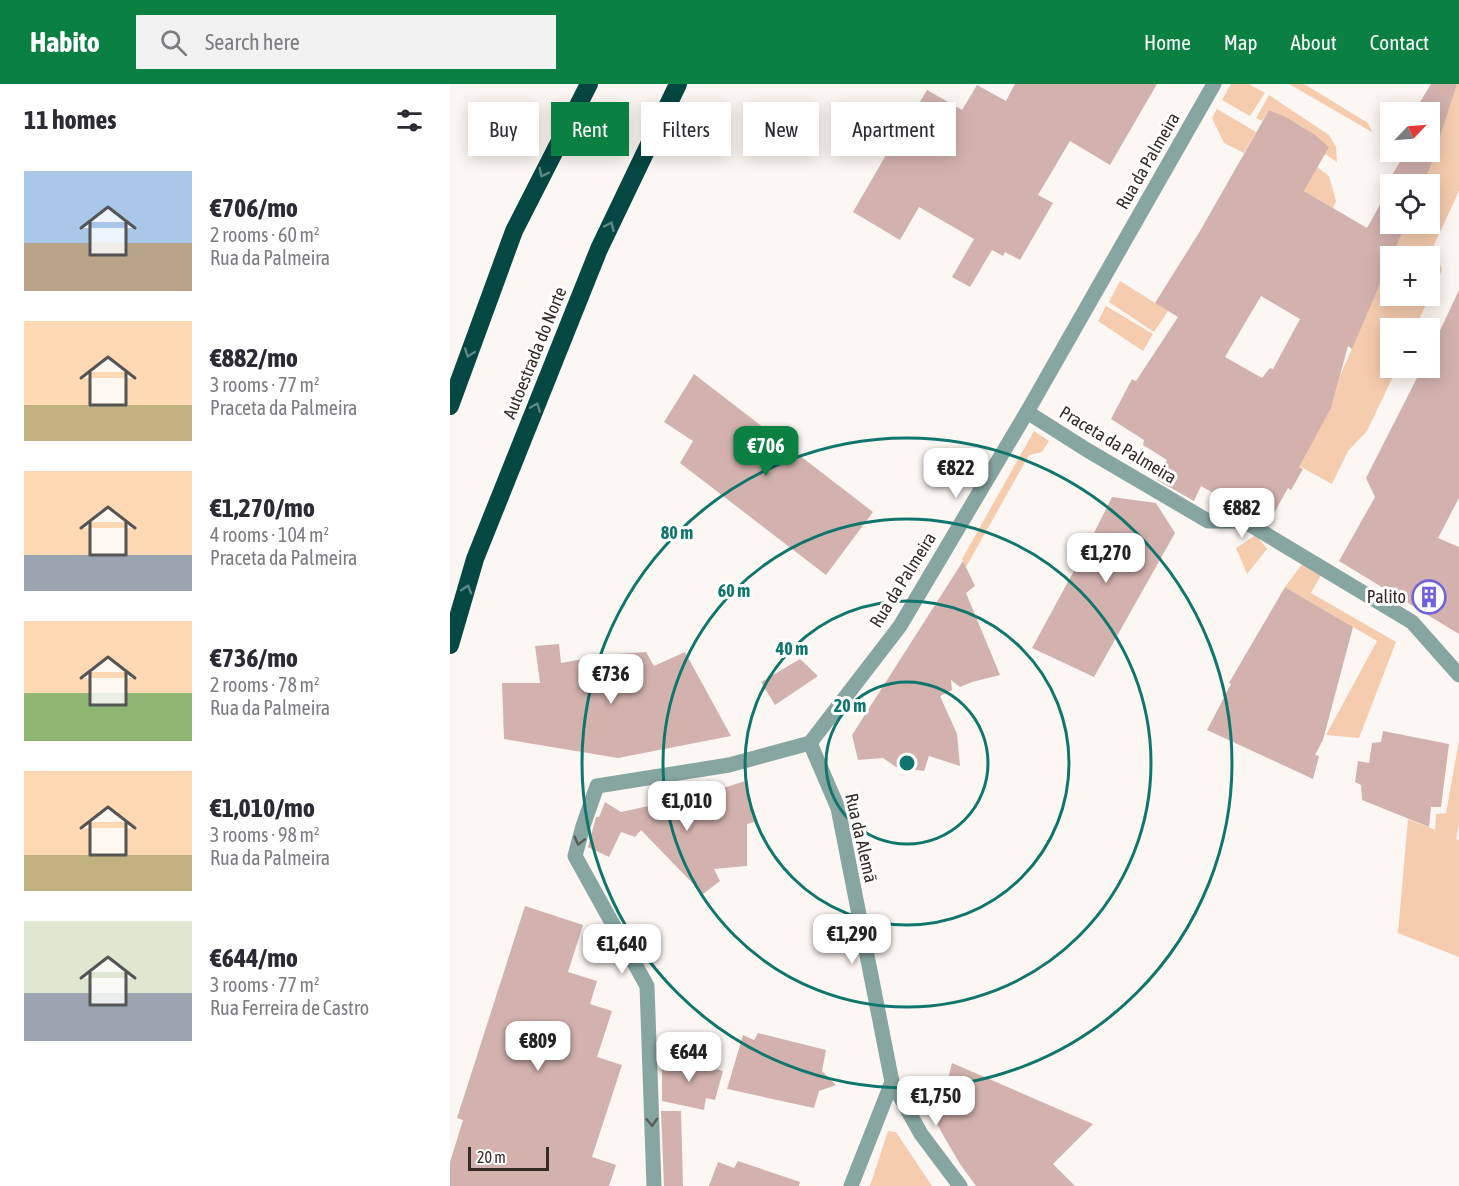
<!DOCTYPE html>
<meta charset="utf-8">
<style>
:root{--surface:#fff;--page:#f2f2f3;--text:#2b2b33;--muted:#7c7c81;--accent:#0b8043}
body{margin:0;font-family:"Asap Condensed",sans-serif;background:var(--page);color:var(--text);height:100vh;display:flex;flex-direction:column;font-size:22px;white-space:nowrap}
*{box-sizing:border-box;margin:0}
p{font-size:20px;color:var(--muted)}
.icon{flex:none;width:33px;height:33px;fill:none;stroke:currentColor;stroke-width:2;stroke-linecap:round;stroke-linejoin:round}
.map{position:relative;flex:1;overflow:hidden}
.side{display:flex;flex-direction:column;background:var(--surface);width:450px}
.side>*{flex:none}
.banner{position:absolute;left:18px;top:18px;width:570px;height:54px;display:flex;gap:12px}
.needle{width:39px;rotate:65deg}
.controls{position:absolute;left:930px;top:18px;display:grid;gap:12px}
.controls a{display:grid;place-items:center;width:60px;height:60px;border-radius:0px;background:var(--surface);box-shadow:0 3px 15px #0003;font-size:30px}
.scale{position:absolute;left:18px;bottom:15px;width:81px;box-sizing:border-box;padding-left:6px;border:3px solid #352b24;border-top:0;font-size:16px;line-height:21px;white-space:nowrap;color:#352b24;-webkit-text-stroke:4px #fff;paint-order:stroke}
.price{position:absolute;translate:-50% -51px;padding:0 14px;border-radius:12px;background:#fff;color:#222;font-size:20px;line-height:39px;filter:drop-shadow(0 2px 3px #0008)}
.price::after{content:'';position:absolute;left:50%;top:36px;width:18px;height:14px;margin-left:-9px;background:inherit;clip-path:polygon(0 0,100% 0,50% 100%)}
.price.on{background:var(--accent);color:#fff}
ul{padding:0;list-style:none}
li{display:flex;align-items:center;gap:18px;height:150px;padding:0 24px}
li span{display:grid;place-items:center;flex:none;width:168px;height:120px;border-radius:0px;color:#555}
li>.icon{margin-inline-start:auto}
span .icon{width:72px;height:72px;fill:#fffc;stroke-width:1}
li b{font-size:26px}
h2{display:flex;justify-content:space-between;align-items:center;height:72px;padding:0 24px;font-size:26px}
.chip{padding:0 21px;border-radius:0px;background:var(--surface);box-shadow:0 3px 15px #0003;font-size:21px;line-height:54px}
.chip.on{background:var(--accent);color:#fff}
header{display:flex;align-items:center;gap:36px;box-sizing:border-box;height:84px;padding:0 30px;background:var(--accent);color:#fff}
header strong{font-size:28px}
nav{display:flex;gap:33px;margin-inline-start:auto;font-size:21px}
.search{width:420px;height:54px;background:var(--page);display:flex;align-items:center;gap:15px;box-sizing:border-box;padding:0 21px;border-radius:0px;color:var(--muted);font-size:22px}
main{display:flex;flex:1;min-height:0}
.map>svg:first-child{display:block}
.green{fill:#f6ccae}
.building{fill:#d3b2ad;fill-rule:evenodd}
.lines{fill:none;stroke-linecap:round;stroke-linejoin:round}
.minor{stroke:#87a6a2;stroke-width:15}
.motorway{stroke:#054743;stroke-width:18}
.oneway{stroke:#5c8785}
.oneway2{stroke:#565c56}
.ring{fill:none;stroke:#0f766e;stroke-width:3}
.labels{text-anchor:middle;stroke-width:6;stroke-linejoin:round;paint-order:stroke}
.street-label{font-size:18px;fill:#352b24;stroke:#fff}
.poi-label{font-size:18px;fill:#352b24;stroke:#fff;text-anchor:end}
.centre{fill:#0f766e;stroke:#fff;stroke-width:3}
.ring-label{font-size:18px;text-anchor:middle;font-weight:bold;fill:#0f766e;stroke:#fff;stroke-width:6;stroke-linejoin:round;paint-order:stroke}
</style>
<header>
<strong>Habito</strong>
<div class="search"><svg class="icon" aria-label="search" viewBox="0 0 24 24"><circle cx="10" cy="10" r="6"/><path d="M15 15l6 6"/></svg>Search here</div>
<nav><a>Home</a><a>Map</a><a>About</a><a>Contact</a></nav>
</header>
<main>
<section class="side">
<h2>11 homes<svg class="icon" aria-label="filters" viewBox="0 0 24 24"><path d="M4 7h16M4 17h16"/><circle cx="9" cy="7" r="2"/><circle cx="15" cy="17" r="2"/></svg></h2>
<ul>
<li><span style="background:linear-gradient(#a9c7e8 60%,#b9a48a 0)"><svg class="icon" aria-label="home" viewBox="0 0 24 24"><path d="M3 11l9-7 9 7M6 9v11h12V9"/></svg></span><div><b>€706/mo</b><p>2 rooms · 60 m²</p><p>Rua da Palmeira</p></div></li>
<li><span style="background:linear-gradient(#ffd9b3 70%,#c2b280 0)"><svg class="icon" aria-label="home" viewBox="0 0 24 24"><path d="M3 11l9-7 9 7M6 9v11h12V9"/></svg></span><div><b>€882/mo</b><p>3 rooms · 77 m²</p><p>Praceta da Palmeira</p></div></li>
<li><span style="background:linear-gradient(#ffd9b3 70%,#9aa5b1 0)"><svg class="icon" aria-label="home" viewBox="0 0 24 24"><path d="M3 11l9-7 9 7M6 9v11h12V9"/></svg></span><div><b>€1,270/mo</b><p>4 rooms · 104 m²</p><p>Praceta da Palmeira</p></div></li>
<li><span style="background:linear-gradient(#ffd9b3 60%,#8fb573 0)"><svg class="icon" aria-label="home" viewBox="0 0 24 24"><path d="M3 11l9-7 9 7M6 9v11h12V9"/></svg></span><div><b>€736/mo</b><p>2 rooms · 78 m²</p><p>Rua da Palmeira</p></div></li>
<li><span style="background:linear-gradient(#ffd9b3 70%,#c2b280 0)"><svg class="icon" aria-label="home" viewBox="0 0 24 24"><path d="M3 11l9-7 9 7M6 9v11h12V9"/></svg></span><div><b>€1,010/mo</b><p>3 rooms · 98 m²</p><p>Rua da Palmeira</p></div></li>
<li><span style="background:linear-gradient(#dfe7d0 60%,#9aa5b1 0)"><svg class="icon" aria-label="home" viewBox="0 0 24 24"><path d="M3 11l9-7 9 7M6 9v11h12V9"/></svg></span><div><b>€644/mo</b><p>3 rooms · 77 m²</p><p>Rua Ferreira de Castro</p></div></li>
</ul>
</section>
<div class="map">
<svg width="1009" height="1102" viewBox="0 0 1009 1102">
<rect width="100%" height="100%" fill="#fdf7f3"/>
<!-- green -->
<g class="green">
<path d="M781 0H799L815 9 800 32 772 16Z"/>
<path d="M839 0H854L918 39 922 48Z"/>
<path d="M1007 0H1009V107L984 161 992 186 965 244H940V284H947L917 347 898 367 882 400 849 382 881 323 890 292 940 177V212H980V172H942L956 140H980V100H972Z"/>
<path d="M819 11 879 51 886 63 887 78 875 70 878 63C861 46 841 35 819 26L812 37 806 34Z"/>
<path d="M767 25 806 48 794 69 774 59 762 34Z"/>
<path d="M867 83 879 92 886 117 883 124 854 107Z"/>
<path d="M670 197 718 227 704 248 659 218Z"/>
<path d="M656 222 703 250 693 267 648 237Z"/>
<path d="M584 347 599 357 592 368 579 371 516 483 512 475Z"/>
<path d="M806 451 817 465 797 490 786 464Z"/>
<path d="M853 479 871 491 861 509 946 558 909 654 876 651 927 557 835 503Z"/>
<path d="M1009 657V741L1006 755 1009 756V873L948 849 958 735 985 746 986 730 996 729Z"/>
<path d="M438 1047 446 1048 482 1102H420Z"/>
</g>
<!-- building -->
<g class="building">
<path d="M565 0H707L660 81 620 57 588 111 603 119 570 176 555 168 553 172 542 166 520 203 502 193 524 155 469 123 450 156 403 128 451 45 453 46 477 6 512 26 527 1 556 17Z"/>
<path d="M981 0H1007L980 83 972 100H942L939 96 956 68H980V28H969L974 21 970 18Z"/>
<path d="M819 26 836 33 864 50 879 63 854 107 917 144 940 103V140H956L902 265 898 262 881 324 849 383 853 385 841 406 838 404 818 440 751 402 744 417 707 396 717 376 693 361 694 356 661 335 682 295 686 297 728 233 705 219 750 147ZM811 212 850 235 823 285 820 284 812 294 775 273Z"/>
<path d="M1009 206V414L988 454 1009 463V550L889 477 925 413 916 394 972 284H980V268Z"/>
<path d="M244 290 423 428 376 491 230 379 243 357 214 338Z"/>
<path d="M662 413 706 419 725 449 644 593 582 564 638 461Z"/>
<path d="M513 477 525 502 516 509 550 591 522 598 510 603 501 596 502 606 490 612 507 650 510 682 479 672 474 687 446 683 433 674 408 676 402 651Z"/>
<path d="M835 503 903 543 873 656 865 671 869 672 863 695 757 646 781 600 779 599Z"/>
<path d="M109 560 111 579 154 571 196 568 204 582 235 568 281 652 168 674 54 655 52 599H90L85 562Z"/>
<path d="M350 575 368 592 325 621 311 598Z"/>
<path d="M933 647 999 660 991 723H981L979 743 912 716 911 701 905 698 908 677 919 679 922 659 931 658Z"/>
<path d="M295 697 307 737 297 740V782L264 785 270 797 253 810 191 746 185 753 171 748 159 773 138 763 146 733H149L155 718 171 728 258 709Z"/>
<path d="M75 822 133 841 118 888 147 897 140 920 162 927 147 973 172 981 142 1073 166 1081 159 1102H0V1078L13 1036 7 1034Z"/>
<path d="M308 949 376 966 372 987 386 1001 369 1007 364 1024 277 1005 293 951 304 956Z"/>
<path d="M212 971 273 987 265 1016 256 1014 254 1026 212 1017Z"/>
<path d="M502 979 643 1040 603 1080 625 1102H526L510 1080 493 1051 470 1007 498 995Z"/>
<path d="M211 1027H231L233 1102H214Z"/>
<path d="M288 1077 350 1098 349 1102H259L268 1078 284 1084Z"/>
</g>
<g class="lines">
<!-- minor -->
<g class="minor">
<path d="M577 328 637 366 758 437H794L962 538 1009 591"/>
<path d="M360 659 388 724 442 998 401 1102"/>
<path d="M442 998 471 1050 510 1102"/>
<path d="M204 1102 197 902 125 772 133 742 147 702 279 681 360 659 450 542 577 328 764 0"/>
</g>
<!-- motorway -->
<g class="motorway">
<path d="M0 322 64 147 139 0"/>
<path d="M0 561 25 475 149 165 228 0"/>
</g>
</g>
<!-- one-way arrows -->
<defs><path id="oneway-chevron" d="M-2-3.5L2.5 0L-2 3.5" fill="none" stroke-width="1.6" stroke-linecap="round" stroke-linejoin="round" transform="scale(1.5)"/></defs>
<g class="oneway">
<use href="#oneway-chevron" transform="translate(93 89) rotate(117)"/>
<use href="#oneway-chevron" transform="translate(160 142) rotate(-65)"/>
<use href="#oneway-chevron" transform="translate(19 269) rotate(110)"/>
<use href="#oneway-chevron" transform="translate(86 323) rotate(-68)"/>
<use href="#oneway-chevron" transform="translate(17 505) rotate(-73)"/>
</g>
<g class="oneway2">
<use href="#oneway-chevron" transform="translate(129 757) rotate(104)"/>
<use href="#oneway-chevron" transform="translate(202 1038) rotate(88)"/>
</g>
<!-- distance rings -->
<g class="ring">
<circle cx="457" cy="679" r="81"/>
<circle cx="457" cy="679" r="162"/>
<circle cx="457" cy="679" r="244"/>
<circle cx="457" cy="679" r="325"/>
</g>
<!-- icons -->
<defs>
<symbol id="building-ring" viewBox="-11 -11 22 22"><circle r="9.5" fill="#fff" stroke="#6f62dd" stroke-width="1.5"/><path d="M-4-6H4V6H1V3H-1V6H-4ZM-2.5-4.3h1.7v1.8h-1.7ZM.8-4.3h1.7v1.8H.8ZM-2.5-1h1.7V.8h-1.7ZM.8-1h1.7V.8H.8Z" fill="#6f62dd"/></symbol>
</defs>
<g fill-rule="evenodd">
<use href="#building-ring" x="960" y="494" width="38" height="38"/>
</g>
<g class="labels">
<!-- street labels -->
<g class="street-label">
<text transform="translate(698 77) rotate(-60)" y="6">Rua da Palmeira</text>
<text transform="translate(85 269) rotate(-68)" y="6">Autoestrada do Norte</text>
<text transform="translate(668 361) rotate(31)" y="6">Praceta da Palmeira</text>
<text transform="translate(453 496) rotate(-58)" y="6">Rua da Palmeira</text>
<text transform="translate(411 754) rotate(77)" y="6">Rua da Alemã</text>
</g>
<!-- poi labels -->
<g class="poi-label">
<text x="956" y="519">Palito</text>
</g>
</g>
<circle cx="457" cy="679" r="9" class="centre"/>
<g class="ring-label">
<text x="227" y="455">80 m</text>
<text x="284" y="513">60 m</text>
<text x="342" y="571">40 m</text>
<text x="400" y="628">20 m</text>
</g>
</svg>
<div class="controls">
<a><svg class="needle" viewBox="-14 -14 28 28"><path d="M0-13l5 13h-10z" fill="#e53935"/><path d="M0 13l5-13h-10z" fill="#7c7c81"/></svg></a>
<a><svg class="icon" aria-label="locate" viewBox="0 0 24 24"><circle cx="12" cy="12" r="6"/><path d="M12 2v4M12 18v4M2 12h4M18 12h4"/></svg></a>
<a>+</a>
<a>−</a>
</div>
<div class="scale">20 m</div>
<b class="price on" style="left:316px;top:393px">€706</b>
<b class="price" style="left:506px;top:415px">€822</b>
<b class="price" style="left:792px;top:455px">€882</b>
<b class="price" style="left:656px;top:500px">€1,270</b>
<b class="price" style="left:161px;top:621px">€736</b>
<b class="price" style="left:237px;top:748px">€1,010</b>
<b class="price" style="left:402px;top:881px">€1,290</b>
<b class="price" style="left:172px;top:891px">€1,640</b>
<b class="price" style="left:88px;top:988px">€809</b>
<b class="price" style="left:239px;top:999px">€644</b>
<b class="price" style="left:486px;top:1043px">€1,750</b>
<div class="banner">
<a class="chip">Buy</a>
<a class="chip on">Rent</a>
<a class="chip">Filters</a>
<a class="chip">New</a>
<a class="chip">Apartment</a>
</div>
</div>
</main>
